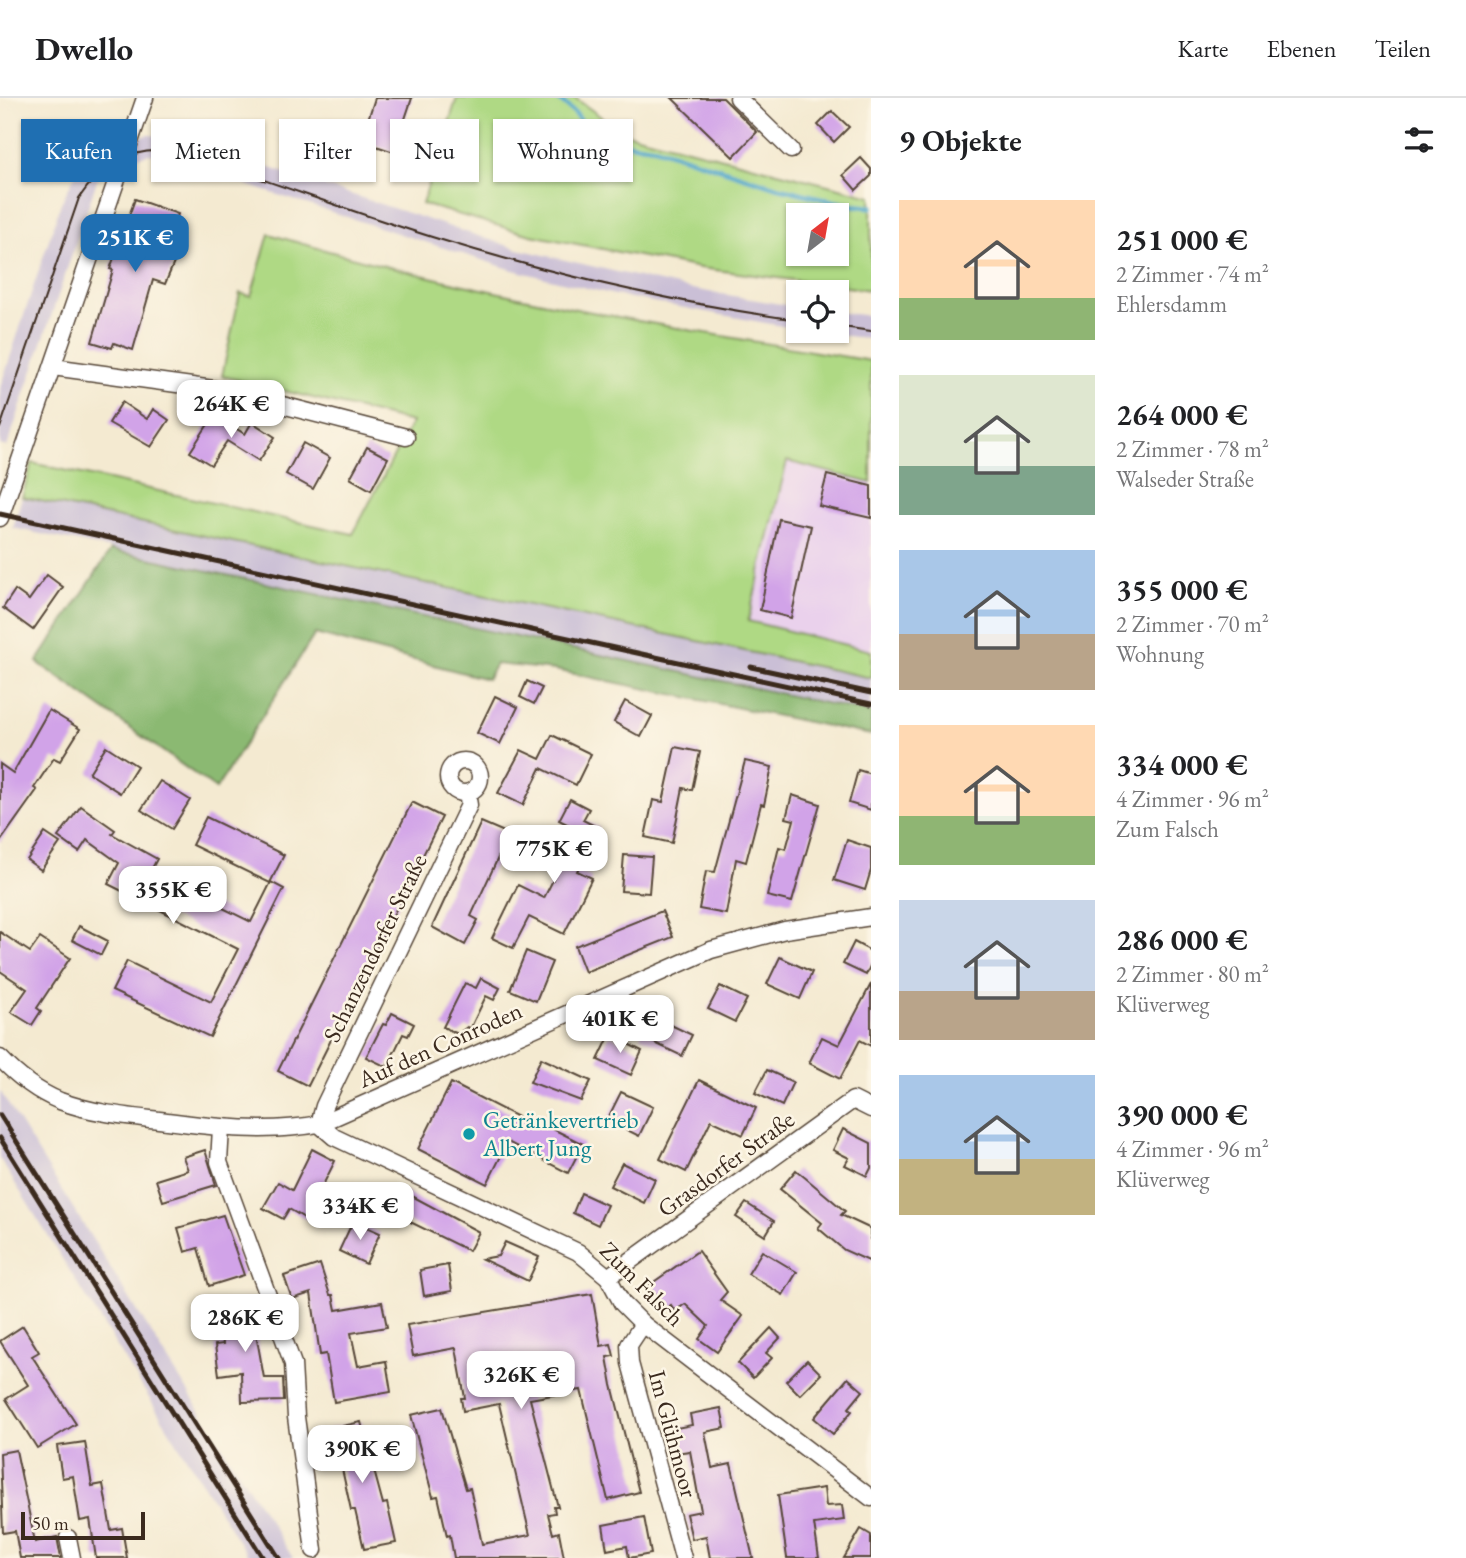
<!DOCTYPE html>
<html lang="de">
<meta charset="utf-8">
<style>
:root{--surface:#fff;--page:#f2f2f2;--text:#202124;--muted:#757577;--line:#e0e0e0;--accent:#1f6fb2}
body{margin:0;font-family:"EB Garamond",serif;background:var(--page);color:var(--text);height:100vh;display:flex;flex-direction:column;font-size:26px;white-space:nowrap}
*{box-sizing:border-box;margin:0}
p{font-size:23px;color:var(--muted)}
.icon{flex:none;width:38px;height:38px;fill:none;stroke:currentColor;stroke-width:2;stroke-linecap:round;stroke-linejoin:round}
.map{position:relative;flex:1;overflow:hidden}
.details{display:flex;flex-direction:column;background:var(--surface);width:595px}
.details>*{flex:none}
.banner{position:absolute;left:21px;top:21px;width:665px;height:63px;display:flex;gap:14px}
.needle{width:46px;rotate:31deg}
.fabs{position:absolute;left:786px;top:105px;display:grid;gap:14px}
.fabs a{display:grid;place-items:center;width:63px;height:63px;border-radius:0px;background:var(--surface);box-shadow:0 2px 5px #0004;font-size:35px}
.scale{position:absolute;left:21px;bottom:18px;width:124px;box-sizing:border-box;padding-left:7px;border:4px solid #3b2a1e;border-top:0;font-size:19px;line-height:24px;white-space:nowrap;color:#3b2a1e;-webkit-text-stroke:5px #fcf5e5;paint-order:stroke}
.price{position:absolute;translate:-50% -60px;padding:0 16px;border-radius:14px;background:#fff;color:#222;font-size:23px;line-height:46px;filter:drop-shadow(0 2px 4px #0008)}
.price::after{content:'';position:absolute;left:50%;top:42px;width:21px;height:16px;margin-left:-10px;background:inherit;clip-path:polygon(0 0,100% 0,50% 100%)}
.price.active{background:var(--accent);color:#fff}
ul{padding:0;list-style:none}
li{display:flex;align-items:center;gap:21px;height:175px;padding:0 28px}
li span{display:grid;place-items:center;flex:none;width:196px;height:140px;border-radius:0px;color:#555}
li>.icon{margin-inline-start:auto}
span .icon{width:84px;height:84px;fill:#fffc;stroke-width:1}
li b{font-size:30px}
h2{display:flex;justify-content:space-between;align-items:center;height:84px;padding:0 28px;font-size:30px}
.pill{padding:0 24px;border-radius:0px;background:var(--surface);box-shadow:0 2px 5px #0004;font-size:24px;line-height:63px}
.pill.active{background:var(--accent);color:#fff}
header{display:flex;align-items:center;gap:42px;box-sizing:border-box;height:98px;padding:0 35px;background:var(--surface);border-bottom:2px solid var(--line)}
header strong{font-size:33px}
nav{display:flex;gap:38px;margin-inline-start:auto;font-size:24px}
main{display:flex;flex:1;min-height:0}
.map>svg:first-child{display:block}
.built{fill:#ead1ec}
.industrial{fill:#cabfd6}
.green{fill:#afd984;stroke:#758251;stroke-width:2;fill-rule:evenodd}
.forest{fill:#8bb972;stroke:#637248;stroke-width:2}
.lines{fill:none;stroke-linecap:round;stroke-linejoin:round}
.stream{stroke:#4ca4c9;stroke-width:5}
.building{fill:#d1a3e8}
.minor-casing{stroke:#574739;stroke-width:19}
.minor{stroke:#fff;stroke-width:16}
.tram{stroke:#3b2a1e;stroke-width:2}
.rail{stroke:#3b2a1e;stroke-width:5}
.culture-dot{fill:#0f9aa8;stroke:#fcf5e5;stroke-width:2.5}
.labels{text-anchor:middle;stroke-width:5;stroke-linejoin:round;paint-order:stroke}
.street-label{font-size:24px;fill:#3b2a1e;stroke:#fcf5e5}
.culture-label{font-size:24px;fill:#0d838f;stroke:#fcf5e5;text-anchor:start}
</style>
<header>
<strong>Dwello</strong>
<nav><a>Karte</a><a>Ebenen</a><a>Teilen</a></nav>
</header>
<main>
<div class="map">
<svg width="871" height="1460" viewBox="0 0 871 1460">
<rect width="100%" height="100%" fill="#fcf5e5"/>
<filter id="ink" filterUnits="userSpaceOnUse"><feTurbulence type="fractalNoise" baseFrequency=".0143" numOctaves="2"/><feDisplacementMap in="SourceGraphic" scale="14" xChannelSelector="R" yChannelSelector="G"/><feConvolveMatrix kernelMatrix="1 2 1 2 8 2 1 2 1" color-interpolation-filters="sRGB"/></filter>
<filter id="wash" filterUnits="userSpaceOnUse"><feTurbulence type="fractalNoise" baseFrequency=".00686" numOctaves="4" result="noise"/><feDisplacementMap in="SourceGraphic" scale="28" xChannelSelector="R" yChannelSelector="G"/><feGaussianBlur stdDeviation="1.57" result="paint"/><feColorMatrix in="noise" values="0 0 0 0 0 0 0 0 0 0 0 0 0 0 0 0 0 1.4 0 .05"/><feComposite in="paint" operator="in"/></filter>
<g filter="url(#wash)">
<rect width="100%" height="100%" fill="#f4ead1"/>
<!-- built -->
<path class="built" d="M787 363 871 385V553L748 523Z"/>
<!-- industrial -->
<g class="industrial">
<path d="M148 37 175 39 518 151 686 190 798 209V231L615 197 513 172 150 56 132 60 110 70 97 82 7 349 0 347V290L61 105 74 79 90 60 108 48Z"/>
<path d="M837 214 871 218V241L809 233H836Z"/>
<path d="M22 399 871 580V615L13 430Z"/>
<path d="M0 993 161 1251 293 1460H249L0 1061Z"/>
</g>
<!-- green -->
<g class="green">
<path d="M457 0H575L622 34 871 98V192L700 170 531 137 422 106ZM798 117H836V156H798Z"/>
<path d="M269 136C466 195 668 230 871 263V385L787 363 748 523 871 553V580L22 399 32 365 353 436 412 324 222 278 240 195 251 198Z"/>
</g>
<!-- forest -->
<path class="forest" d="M111 452 871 615V637L555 572 496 566 487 581 315 536 216 691 37 564Z"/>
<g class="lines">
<!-- stream -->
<path class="stream" d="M557 0 575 15 588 33 618 44 656 50 776 89 849 107 871 109"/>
</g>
<g id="blocks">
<!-- building -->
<g class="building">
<path d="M375 0H412L394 54 361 43Z"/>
<path d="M672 0H723L757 34 733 59Z"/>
<path d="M832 13 849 29 834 44 818 27Z"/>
<path d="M861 60 871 71V78L856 92 843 77Z"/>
<path d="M135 101 178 116 165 156 176 160 165 186 153 182 133 252 114 245 112 250 92 244 113 172 110 171Z"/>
<path d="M122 304 147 321 153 311 169 322 151 349 109 325Z"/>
<path d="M214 317 245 336 252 324 275 339 259 363 227 343 211 367 190 354Z"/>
<path d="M303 345 330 360 313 391 286 376Z"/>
<path d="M367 349 388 360 371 392 350 380Z"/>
<path d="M827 377 871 388V420L819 408Z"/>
<path d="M779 421 811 428 791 520 760 512Z"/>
<path d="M47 477 63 489 33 532 3 510 15 492 29 502Z"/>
<path d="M527 583 542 590 534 606 520 599Z"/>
<path d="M495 598 518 609 500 646 477 635Z"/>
<path d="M625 603 652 618 641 639 614 624Z"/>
<path d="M49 612 80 631 60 663 54 660 34 690 37 692 0 744V666L13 675Z"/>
<path d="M552 637 591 656 576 687 541 670 523 707 498 695 521 652 540 661Z"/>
<path d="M106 648 137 668 120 695 89 675Z"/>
<path d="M675 649 700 654 692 692 683 690 672 745 645 739 653 702 663 704Z"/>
<path d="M745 663 772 669 764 707 761 706 746 764 736 761 726 816 699 811 706 773 715 774Z"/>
<path d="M858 672 871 676V712L849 705Z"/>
<path d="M160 683 190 702 172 731 141 712Z"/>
<path d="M792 697 820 706 792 804 767 798 779 749 786 751 794 722 786 720Z"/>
<path d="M570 701 589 711 583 722 599 730 577 773 592 780 564 836 529 819 513 850 492 840 518 787 544 800 569 750 562 746 571 728 559 722Z"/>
<path d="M412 704 442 719 308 988 278 973Z"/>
<path d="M81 708 115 732 112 736 157 761 150 774 251 824 271 784 284 791 210 939 112 893 127 863 211 904 238 851 108 786 119 765 87 742 79 754 58 739Z"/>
<path d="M206 719 284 757 270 785 192 747Z"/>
<path d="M481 724 509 736 471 818 478 822 465 847 432 829Z"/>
<path d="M45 735 60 745 41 772 27 762Z"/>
<path d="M847 742 871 750V772L865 792 834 782Z"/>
<path d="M624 757 652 759 649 795 621 793Z"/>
<path d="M662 813 673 839 585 874 575 848Z"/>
<path d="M79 828 108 843 101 857 72 842Z"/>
<path d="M0 834 30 854 40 840 70 860 37 910 41 913 32 927 11 914 27 891 0 873Z"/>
<path d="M854 844 871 853V866L866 877 843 866Z"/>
<path d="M526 853 552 864 536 903 510 892Z"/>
<path d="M780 859 812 874 800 901 767 886Z"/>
<path d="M481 880 500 890 494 902 486 898 470 931 467 929 458 936 443 929 465 885 476 890Z"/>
<path d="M871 886V948L860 942 840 981 809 965 822 939 839 947Z"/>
<path d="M720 888 747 901 735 924 708 911Z"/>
<path d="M392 915 414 926 408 938 403 936 387 969 366 959 383 926 386 927Z"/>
<path d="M650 917 692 937 682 958 640 938Z"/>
<path d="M610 937 642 953 631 977 598 962Z"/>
<path d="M541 960 591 983 581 1003 530 984Z"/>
<path d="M767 972 793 984 782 1008 755 995Z"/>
<path d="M699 982 756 1010 743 1037 711 1022 686 1074 660 1061Z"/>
<path d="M451 985 531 1026 533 1021 583 1046 568 1075 508 1044 487 1086 418 1051Z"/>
<path d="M621 994 653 1009 639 1038 607 1022Z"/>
<path d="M843 1031 871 1045V1070L867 1078 845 1067 849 1060 833 1052Z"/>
<path d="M312 1051 335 1063 318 1097 338 1107 329 1125 311 1116 308 1122 289 1111 283 1121 263 1110 278 1084 292 1092Z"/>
<path d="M205 1052 216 1087 163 1103 156 1082 188 1072 183 1059Z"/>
<path d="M622 1065 655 1081 644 1105 610 1088Z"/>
<path d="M796 1072 845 1113 841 1117 871 1131V1164L844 1152 818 1130 822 1125 780 1091Z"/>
<path d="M399 1091 479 1134 469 1153 388 1113Z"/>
<path d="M581 1095 607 1107 598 1127 573 1115Z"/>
<path d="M746 1105 774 1123 765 1138 736 1119Z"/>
<path d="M223 1117 244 1177 209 1188 198 1150 185 1154 178 1130Z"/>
<path d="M353 1123 380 1135 366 1166 339 1153Z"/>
<path d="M505 1144 539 1159 528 1183 482 1161 498 1158Z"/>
<path d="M698 1153 727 1194 720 1202 743 1218 717 1254 699 1241 708 1228 685 1206 675 1213 671 1207 665 1211 648 1188Z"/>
<path d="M762 1153 797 1174 783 1197 748 1176Z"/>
<path d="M320 1166 330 1197H333L336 1212 382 1204 387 1229 351 1235 358 1268 386 1263 391 1294 334 1304 326 1256 320 1257 311 1195 292 1201 284 1178Z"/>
<path d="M448 1167 452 1193 424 1198 420 1172Z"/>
<path d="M592 1196 601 1248 611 1246 614 1258 607 1259 612 1287 639 1394 608 1402 581 1292 530 1301 558 1409H554L555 1415 548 1416 553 1436 559 1434 564 1460H454L450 1437 447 1438 438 1398 433 1399 411 1317 442 1310 466 1391 470 1390 482 1446 530 1437 499 1306 463 1313 461 1300H465L456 1250 413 1258 407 1227Z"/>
<path d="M250 1202 264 1280H283L284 1303 242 1304 241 1274 219 1277 215 1247 223 1246 217 1206Z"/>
<path d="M23 1228 39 1254 32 1258 76 1326 37 1350 6 1301 28 1287 0 1243Z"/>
<path d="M771 1230 780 1240 766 1255 772 1260 753 1280 738 1265Z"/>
<path d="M807 1262 821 1276 800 1297 786 1283Z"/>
<path d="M848 1280 863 1293 849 1310 852 1313 833 1336 814 1320Z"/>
<path d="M721 1310 725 1330 705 1334 712 1370 731 1366 753 1460H710L706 1438 692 1441 686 1416 701 1413 690 1353 676 1355 671 1331 692 1327 690 1316Z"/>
<path d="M361 1324 383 1406 387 1405 396 1445 364 1451 355 1412H351L342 1371H338L329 1331Z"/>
<path d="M85 1344 92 1388 103 1386 111 1432 122 1430 127 1460H96L90 1421 80 1423 73 1378 62 1380 57 1348Z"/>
<path d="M16 1352 35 1444 57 1439 61 1460H20L15 1433 3 1435 0 1355Z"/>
<path d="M824 1390 826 1408 842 1407 844 1422 814 1426 819 1460H787L778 1397Z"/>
<path d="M644 1419 651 1456 629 1460 627 1448 607 1452 603 1427Z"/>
<path d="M861 1431 871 1437V1460H844Z"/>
</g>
</g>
</g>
<g filter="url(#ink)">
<use href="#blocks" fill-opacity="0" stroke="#574739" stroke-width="2"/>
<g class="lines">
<defs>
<g id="minor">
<path d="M738 0 791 52"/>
<path d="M53 269 228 293 406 339"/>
<path d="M0 420 145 0"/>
<circle cx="464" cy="679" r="16"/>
<path d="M0 960C17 978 36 993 60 1003 92 1015 125 1018 159 1022 214 1029 264 1036 319 1026L711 852 785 832 871 819"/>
<path d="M319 1026 334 1039 578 1154 608 1179 622 1205 643 1226 871 1400"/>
<path d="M319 1026 324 1008 469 707 467 695"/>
<path d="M221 1030 219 1064 293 1266 296 1319 314 1452"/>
<path d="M608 1179 853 1002 871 1011"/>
<path d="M643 1226 629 1247 630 1265 683 1460"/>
<path d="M68 1440 72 1460"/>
</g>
</defs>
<!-- minor casing -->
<use href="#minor" class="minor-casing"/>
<!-- minor -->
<use href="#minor" class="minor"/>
<!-- tram -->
<g class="tram">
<path d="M836 228 871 233"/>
<path d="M0 330 79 100C105 61 139 45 185 56 268 82 349 113 432 139 551 176 674 205 798 222"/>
</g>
<!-- rail -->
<g class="rail">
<path d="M0 416 871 606"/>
<path d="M751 569 871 595"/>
<path d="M0 1017 279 1460"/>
<path d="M0 1040 263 1460"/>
</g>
</g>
</g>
<!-- markers -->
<circle class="culture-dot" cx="469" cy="1036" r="7"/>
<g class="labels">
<!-- street labels -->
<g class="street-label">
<text transform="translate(375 850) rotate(-64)" y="8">Schanzendorfer Straße</text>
<text transform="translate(440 947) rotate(-24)" y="8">Auf den Conroden</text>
<text transform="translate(726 1066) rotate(-36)" y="8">Grasdorfer Straße</text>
<text transform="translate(642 1186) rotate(45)" y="8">Zum Falsch</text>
<text transform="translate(673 1336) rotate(75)" y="8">Im Glühmoor</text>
</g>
<!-- culture labels -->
<g class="culture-label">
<text x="483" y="1030">Getränkevertrieb<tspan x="483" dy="28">Albert Jung</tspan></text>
</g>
</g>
</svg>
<div class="fabs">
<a><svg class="needle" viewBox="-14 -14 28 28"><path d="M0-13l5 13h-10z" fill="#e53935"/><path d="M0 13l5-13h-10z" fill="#757577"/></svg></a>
<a><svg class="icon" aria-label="locate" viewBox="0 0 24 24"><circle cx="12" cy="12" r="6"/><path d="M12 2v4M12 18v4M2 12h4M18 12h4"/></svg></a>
</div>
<div class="scale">50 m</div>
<b class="price active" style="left:135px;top:176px">251K €</b>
<b class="price" style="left:231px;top:342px">264K €</b>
<b class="price" style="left:554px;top:787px">775K €</b>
<b class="price" style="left:173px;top:828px">355K €</b>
<b class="price" style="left:620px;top:957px">401K €</b>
<b class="price" style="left:360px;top:1144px">334K €</b>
<b class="price" style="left:245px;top:1256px">286K €</b>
<b class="price" style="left:521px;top:1313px">326K €</b>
<b class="price" style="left:362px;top:1387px">390K €</b>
<div class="banner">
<a class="pill active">Kaufen</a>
<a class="pill">Mieten</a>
<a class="pill">Filter</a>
<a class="pill">Neu</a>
<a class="pill">Wohnung</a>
</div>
</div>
<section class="details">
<h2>9 Objekte<svg class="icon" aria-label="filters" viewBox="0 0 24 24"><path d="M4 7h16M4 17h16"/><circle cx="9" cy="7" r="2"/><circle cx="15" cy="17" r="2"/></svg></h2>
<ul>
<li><span style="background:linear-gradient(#ffd9b3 70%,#8fb573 0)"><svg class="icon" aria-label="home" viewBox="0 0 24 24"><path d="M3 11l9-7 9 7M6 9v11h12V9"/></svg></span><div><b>251 000 €</b><p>2 Zimmer · 74 m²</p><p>Ehlersdamm</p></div></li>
<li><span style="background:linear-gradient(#dfe7d0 65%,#7fa58c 0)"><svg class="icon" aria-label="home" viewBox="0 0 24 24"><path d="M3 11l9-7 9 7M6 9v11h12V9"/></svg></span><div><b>264 000 €</b><p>2 Zimmer · 78 m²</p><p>Walseder Straße</p></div></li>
<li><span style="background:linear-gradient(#a9c7e8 60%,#b9a48a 0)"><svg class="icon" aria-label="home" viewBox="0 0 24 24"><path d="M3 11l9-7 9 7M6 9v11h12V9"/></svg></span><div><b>355 000 €</b><p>2 Zimmer · 70 m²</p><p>Wohnung</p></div></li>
<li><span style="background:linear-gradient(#ffd9b3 65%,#8fb573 0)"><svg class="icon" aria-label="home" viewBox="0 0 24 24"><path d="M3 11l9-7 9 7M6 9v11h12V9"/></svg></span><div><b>334 000 €</b><p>4 Zimmer · 96 m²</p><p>Zum Falsch</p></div></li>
<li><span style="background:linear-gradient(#c9d6e8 65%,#b9a48a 0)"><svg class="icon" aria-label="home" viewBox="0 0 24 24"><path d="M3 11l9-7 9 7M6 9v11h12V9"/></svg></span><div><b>286 000 €</b><p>2 Zimmer · 80 m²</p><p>Klüverweg</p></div></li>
<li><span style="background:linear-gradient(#a9c7e8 60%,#c2b280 0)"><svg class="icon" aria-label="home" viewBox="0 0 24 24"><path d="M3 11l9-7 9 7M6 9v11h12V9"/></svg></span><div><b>390 000 €</b><p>4 Zimmer · 96 m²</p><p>Klüverweg</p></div></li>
</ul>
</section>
</main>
